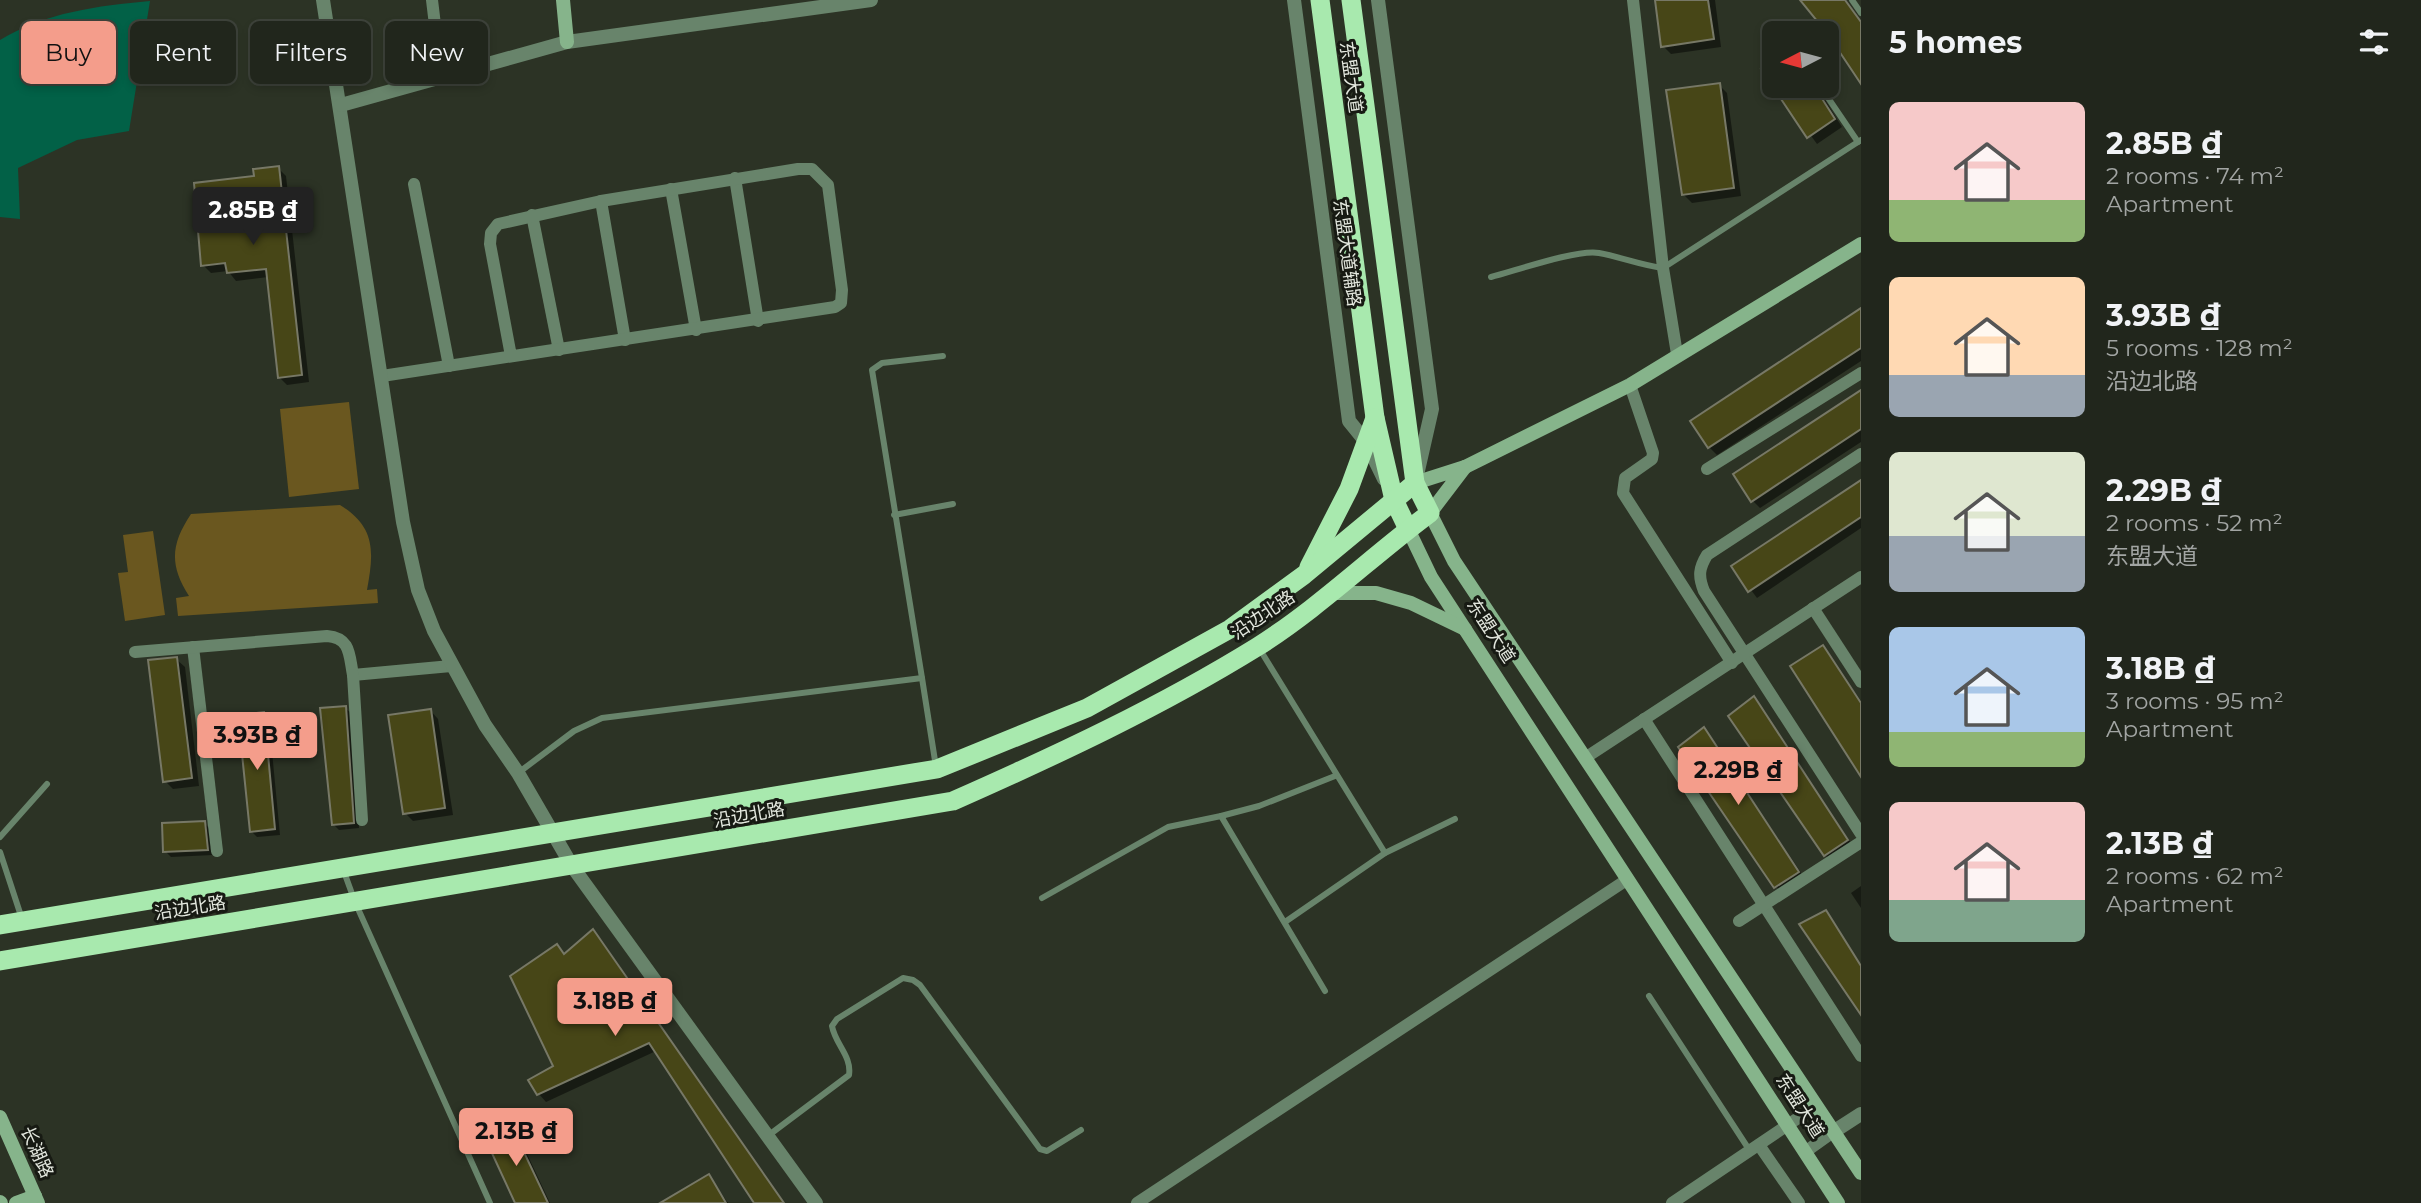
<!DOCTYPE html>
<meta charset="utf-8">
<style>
:root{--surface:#21261c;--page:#292e25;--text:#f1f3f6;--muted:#a2a5a3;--line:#3e433b;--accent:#f49d8b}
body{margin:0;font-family:Montserrat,"Noto Sans SC",sans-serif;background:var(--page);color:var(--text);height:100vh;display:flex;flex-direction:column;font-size:26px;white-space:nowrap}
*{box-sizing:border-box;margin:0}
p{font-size:23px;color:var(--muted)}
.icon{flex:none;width:38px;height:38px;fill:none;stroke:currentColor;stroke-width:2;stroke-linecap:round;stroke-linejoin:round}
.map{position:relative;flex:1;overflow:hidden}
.side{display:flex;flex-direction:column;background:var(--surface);width:560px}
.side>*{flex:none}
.hud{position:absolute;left:21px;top:21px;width:665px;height:63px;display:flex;gap:14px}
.needle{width:46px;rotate:264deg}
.fabs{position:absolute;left:1762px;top:21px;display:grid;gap:14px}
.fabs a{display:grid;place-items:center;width:77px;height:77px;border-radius:10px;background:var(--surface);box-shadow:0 4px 10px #0003,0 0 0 2px var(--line);font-size:35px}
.price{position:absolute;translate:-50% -60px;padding:0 16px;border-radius:7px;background:var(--accent);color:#111;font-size:23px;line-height:46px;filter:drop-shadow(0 2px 4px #0008)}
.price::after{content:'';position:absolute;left:50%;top:42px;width:21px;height:16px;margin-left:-10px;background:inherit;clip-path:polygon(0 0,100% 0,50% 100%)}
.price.current{background:#222;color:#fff}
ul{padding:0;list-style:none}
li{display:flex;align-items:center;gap:21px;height:175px;padding:0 28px}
li span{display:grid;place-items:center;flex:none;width:196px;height:140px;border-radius:10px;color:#555}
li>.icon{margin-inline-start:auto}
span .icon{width:84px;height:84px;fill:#fffc;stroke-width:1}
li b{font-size:30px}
h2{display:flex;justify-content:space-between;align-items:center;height:84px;padding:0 28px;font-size:30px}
.tag{padding:0 24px;border-radius:10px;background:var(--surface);box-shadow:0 4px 10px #0003,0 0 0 2px var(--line);font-size:24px;line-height:63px}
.tag.current{background:var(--accent);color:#111}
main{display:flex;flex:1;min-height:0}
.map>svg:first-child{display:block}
.green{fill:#6a571f}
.water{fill:#026147}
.shadow{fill:#0007}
.building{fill:#474617;stroke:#777866;stroke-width:2}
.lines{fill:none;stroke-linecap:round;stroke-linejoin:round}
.service{stroke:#68846b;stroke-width:6}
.minor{stroke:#68846b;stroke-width:12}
.tertiary{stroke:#68846b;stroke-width:14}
.secondary{stroke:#86b48b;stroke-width:14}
.trunk{stroke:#a8e9ae;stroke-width:19}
.labels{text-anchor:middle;stroke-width:6;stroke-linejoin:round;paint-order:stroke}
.street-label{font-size:18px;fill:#e3e7de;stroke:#171a13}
</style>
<main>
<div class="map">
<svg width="1861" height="1203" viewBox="0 0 1861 1203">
<rect width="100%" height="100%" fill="#2c3325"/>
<!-- green -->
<g class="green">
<path d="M349 402 359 489 289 497 280 409Z"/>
<path d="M340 505C376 527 374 552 367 590L377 589 378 603 178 616 176 598 189 596C169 565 171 544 191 514Z"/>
<path d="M153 531 165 615 125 621 118 573 128 572 123 535Z"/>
</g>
<!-- water -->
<path class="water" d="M150 1 129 131 77 140 18 168 20 219 0 217V40C47 12 97 6 150 1Z"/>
<!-- shadow -->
<g class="shadow">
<path d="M1656 0H1715L1721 47 1671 54 1663 46Z"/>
<path d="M1774 62V86H1816L1842 127 1817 144 1763 70Z"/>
<path d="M1719 85 1727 93 1741 196 1692 203 1683 194Z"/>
<path d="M278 168 286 176 309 382 287 385 279 377 268 277 236 281 228 271 211 273 203 265 256 178Z"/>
<path d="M1861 310V361L1717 455 1709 447Z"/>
<path d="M1861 392V442L1760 508 1752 500Z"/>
<path d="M1861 482V528L1757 598 1733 566Z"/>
<path d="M1823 647 1861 701V774Z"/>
<path d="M176 659 185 667 199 786 173 789 165 781Z"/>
<path d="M1754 698 1855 849 1833 863 1825 855Z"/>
<path d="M345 708 351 713 359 828 339 830 333 824Z"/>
<path d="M430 710 438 719 453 815 413 821 405 813Z"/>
<path d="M263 714 269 720 280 835 257 837 251 831Z"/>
<path d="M1704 729 1806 880 1784 895 1776 886Z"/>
<path d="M204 823 210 829 213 855 171 857 165 851Z"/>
<path d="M1861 886V908L1851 893Z"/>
<path d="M1825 912 1861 964V1012Z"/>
<path d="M593 931 601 939 785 1203H756L656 1051 546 1102 538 1093 555 1067 557 946 566 955Z"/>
<path d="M512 1131 520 1139 550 1203H517Z"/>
<path d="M709 1176 728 1203H664Z"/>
</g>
<!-- building -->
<g class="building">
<path d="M1655 0H1708L1714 39 1661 47Z"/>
<path d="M1800 0H1845L1861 22V84L1827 33Z"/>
<path d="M1774 60V86H1814L1835 119 1807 138 1761 69Z"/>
<path d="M1720 83 1734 188 1682 195 1666 90Z"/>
<path d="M279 166 302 375 278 378 266 269 227 273 225 263 201 266 194 183 254 176 253 169Z"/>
<path d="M1861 308V348L1708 448 1690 421Z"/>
<path d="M1861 390V429L1751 502 1733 474Z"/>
<path d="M1861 480V517L1748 592 1731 566Z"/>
<path d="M1823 645 1861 703V777L1790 666Z"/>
<path d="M177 657 192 778 163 782 148 660Z"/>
<path d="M1754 696 1848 840 1824 856 1728 716Z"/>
<path d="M346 706 354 823 332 825 320 708Z"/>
<path d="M431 709 445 808 403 814 388 715Z"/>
<path d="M264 712 275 829 250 832 238 715Z"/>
<path d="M1704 727 1799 872 1774 888 1678 747Z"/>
<path d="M205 821 208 850 163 852 162 823Z"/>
<path d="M1826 910 1861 966V1015L1799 924Z"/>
<path d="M593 929 784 1203H754L649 1043 537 1095 528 1080 553 1066 510 976 557 944 564 954Z"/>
<path d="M513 1129 548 1203H515L485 1138Z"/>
<path d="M709 1174 726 1203H660Z"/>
</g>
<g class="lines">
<!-- service -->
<g class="service">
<path d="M1852 0 1861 13"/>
<path d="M1820 86 1858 142"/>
<path d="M1491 277C1515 271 1577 249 1599 253 1621 257 1640 265 1663 268L1861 140"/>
<path d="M894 515 953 504"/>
<path d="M1259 648 1385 853"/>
<path d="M922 678 936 767"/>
<path d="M518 773 574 731 602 718 922 678 872 370 882 363 943 356"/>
<path d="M0 837 47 784"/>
<path d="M0 852 22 919"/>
<path d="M343 869 355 902 490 1203"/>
<path d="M1042 898 1168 827 1221 816"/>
<path d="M1285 922 1385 853 1455 819"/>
<path d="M1325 991 1221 816 1259 806 1335 776"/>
<path d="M1649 996 1750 1151"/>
<path d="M769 1135 849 1075C852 1056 835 1044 832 1026L837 1019 903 978 913 980 920 985 1040 1149 1047 1151 1081 1130"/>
</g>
<!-- minor -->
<g class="minor">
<path d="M432 0 441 75"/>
<path d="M1633 0 1663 268 1677 354"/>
<path d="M735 178 758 321"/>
<path d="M414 184 449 366"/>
<path d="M671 189 696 330"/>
<path d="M601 201 625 340"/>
<path d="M532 215 559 350"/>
<path d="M382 376 835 307 841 303 842 290 828 185 812 169H798L601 201 498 224 491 233 490 244 511 356"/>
<path d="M1630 385 1653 453 1652 459 1625 478 1623 493 1732 663"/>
<path d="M1861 454 1707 555C1699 568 1698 576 1704 591L1861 834"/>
<path d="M1707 469 1861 373"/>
<path d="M1813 608 1861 682"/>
<path d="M193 647 217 851"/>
<path d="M135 652 327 636C351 638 349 655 353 675L451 666"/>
<path d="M353 675 362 820"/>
<path d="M1644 719 1861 1056"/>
<path d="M1585 758 1861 577"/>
<path d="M1739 921 1861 842"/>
<path d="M1759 1145 1799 1203"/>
<path d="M1805 1152 1833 1132"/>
<path d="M1137 1203 1628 879"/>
<path d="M1672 1203 1816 1106"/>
</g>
<!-- tertiary -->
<g class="tertiary">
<path d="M323 0 403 522 418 590 434 631 485 725 518 773 572 866 816 1203"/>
<path d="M1294 0 1349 421 1366 442 1384 479"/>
<path d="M1378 0 1432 409 1417 475"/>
<path d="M341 105 567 42 871 0"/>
<path d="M1833 1132 1861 1114"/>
</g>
<!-- secondary -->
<g class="secondary">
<path d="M563 0 567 42"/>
<path d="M1465 467 1630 385 1861 244"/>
<path d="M1415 483 1465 467 1430 513 1454 561 1861 1173"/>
<path d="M1408 529 1431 577 1838 1203"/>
<path d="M1330 593H1376L1411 603 1465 629"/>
<path d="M0 1117 38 1203"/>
<path d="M0 1202 1 1203"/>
<path d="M16 1203 35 1196"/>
</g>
<!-- trunk -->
<g class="trunk">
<path d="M1320 0 1375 418 1394 500 1408 529"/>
<path d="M1309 567 1349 489 1375 418"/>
<path d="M0 925 937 769 1087 708 1230 629 1304 575 1415 483"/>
<path d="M0 961 953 801C1057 755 1160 707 1257 647 1319 608 1372 556 1430 513L1415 483 1351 0"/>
</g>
</g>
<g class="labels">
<!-- street labels -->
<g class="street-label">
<text transform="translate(1351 77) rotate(82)" y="6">东盟大道</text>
<text transform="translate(1347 253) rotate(82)" y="6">东盟大道辅路</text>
<text transform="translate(1263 615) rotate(-34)" y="6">沿边北路</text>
<text transform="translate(1491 631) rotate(57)" y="6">东盟大道</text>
<text transform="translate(749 815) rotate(-10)" y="6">沿边北路</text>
<text transform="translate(190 908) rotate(-9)" y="6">沿边北路</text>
<text transform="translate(1800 1106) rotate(57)" y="6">东盟大道</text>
<text transform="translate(37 1152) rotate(66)" y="6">长湖路</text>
</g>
</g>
</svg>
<div class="fabs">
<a><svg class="needle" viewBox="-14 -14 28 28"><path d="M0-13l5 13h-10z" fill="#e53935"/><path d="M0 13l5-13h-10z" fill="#a2a5a3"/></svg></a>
</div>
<b class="price current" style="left:253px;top:247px">2.85B ₫</b>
<b class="price" style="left:257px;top:772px">3.93B ₫</b>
<b class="price" style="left:1738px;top:807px">2.29B ₫</b>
<b class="price" style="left:615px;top:1038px">3.18B ₫</b>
<b class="price" style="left:516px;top:1168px">2.13B ₫</b>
<div class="hud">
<a class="tag current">Buy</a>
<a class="tag">Rent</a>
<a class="tag">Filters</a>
<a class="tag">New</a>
</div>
</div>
<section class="side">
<h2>5 homes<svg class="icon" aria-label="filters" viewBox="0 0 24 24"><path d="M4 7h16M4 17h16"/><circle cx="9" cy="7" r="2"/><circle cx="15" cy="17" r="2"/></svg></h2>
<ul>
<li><span style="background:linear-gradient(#f6c9c9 70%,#8fb573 0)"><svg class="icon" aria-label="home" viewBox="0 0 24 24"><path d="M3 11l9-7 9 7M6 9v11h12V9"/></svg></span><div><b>2.85B ₫</b><p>2 rooms · 74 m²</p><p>Apartment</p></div></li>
<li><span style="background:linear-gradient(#ffd9b3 70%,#9aa5b1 0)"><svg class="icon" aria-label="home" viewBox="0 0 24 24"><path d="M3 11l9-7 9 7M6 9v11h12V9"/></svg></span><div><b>3.93B ₫</b><p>5 rooms · 128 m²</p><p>沿边北路</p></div></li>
<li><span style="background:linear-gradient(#dfe7d0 60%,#9aa5b1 0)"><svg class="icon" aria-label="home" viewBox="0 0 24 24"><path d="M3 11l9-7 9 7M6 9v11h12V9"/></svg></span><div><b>2.29B ₫</b><p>2 rooms · 52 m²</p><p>东盟大道</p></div></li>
<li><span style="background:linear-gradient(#a9c7e8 75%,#8fb573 0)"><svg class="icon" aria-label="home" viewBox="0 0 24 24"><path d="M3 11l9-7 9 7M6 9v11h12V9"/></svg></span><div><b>3.18B ₫</b><p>3 rooms · 95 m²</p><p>Apartment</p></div></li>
<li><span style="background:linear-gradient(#f6c9c9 70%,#7fa58c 0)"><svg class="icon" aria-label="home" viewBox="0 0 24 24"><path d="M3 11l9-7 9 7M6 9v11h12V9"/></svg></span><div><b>2.13B ₫</b><p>2 rooms · 62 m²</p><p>Apartment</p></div></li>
</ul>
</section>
</main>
